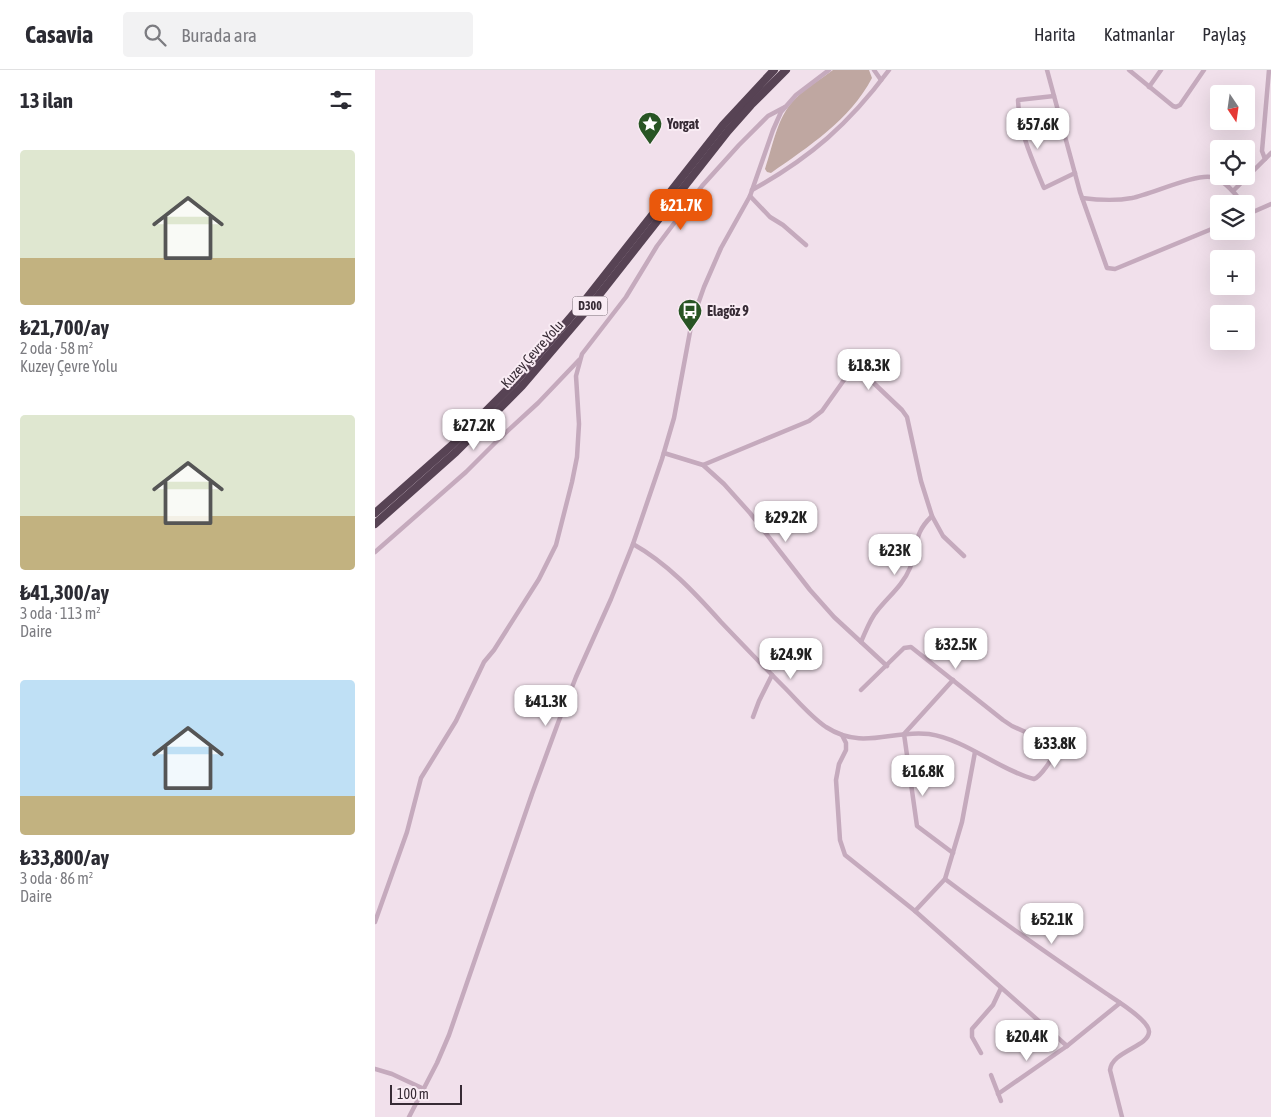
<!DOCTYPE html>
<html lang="tr">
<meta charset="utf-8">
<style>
:root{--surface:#fff;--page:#f2f2f3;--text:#2b2b33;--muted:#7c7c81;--line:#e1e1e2;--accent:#ea580c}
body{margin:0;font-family:"Asap Condensed",sans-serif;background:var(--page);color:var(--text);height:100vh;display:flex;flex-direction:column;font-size:19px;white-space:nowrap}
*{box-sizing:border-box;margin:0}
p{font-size:16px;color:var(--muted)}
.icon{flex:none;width:28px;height:28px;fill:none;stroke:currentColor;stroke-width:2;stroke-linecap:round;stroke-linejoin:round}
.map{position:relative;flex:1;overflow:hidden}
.side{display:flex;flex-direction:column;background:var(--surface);width:375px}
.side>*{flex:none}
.needle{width:32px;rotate:167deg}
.tools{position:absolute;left:835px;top:15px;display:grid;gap:10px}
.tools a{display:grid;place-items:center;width:45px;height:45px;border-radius:5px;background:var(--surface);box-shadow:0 5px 20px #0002;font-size:25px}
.scale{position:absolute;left:15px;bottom:12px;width:72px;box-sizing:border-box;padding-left:5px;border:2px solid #372b35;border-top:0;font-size:14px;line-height:18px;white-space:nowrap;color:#372b35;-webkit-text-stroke:4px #f9ecf4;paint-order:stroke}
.price{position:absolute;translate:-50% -42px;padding:0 11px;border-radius:10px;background:#fff;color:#222;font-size:16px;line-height:32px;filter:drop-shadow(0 1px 2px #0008)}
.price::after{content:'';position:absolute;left:50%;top:30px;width:15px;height:11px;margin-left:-8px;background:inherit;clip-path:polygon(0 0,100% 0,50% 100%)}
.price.active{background:var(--accent);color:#fff}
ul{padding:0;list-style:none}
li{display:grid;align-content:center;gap:10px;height:265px;padding:0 20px}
li span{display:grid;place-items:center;height:155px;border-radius:5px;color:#555}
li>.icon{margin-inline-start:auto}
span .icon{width:90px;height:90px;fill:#fffc;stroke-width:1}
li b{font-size:21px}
h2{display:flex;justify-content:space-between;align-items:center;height:60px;padding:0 20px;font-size:21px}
header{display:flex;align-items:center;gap:30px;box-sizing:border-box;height:70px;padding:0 25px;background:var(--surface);border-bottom:1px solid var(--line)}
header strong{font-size:24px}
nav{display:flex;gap:28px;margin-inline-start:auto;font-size:18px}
.search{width:350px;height:45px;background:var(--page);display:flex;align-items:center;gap:12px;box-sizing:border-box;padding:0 18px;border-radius:5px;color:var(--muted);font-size:19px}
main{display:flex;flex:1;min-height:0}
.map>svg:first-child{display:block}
.green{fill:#bfa7a1}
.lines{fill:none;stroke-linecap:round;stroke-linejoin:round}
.street{stroke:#c5aabd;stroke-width:4.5}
.highway{stroke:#574354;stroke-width:8}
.labels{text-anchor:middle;stroke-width:4;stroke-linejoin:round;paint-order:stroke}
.shield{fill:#f9ecf4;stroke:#71656e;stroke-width:1}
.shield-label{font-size:12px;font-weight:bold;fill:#372b35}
.poi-label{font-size:14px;font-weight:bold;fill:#372b35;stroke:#f9ecf4;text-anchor:start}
.street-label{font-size:14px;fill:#372b35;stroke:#f9ecf4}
</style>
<header>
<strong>Casavia</strong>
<div class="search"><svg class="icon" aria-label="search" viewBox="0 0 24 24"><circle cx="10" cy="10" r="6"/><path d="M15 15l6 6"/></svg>Burada ara</div>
<nav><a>Harita</a><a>Katmanlar</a><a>Paylaş</a></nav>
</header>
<main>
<section class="side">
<h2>13 ilan<svg class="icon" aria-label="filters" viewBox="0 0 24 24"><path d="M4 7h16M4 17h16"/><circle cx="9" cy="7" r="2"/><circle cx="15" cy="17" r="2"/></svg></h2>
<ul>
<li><span style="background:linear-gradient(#dfe7d0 70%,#c2b280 0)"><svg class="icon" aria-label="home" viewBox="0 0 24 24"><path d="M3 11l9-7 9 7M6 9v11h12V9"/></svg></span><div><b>₺21,700/ay</b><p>2 oda · 58 m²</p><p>Kuzey Çevre Yolu</p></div></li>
<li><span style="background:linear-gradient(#dfe7d0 65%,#c2b280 0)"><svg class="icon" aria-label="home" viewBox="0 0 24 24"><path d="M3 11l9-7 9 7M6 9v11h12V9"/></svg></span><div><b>₺41,300/ay</b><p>3 oda · 113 m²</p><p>Daire</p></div></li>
<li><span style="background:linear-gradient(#bfe0f5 75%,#c2b280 0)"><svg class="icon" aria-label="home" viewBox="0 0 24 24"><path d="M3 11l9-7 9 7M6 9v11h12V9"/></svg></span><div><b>₺33,800/ay</b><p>3 oda · 86 m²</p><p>Daire</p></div></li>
</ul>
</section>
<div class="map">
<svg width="896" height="1047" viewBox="0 0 896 1047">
<rect width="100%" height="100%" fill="#f1e0eb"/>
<!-- green -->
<path class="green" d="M458 0H494L497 8C475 50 433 77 396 103L392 102 390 99C398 76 402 46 421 28 432 17 446 9 458 0Z"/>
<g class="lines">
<!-- street -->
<g class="street">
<path d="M499 0 506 10"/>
<path d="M672 0 705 122 732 198 740 199 844 156"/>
<path d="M754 0 798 36 801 37 805 35 829 0"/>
<path d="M774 17 786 0"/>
<path d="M679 26 643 30C644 62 657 89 669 118L700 103"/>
<path d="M890 89 887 81 894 0"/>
<path d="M377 120C435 88 474 54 514 0"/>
<path d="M858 121 896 83"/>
<path d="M375 126 395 147 408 155 431 175"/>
<path d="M707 128C723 130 741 131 757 128 776 124 821 104 836 107 849 109 860 123 868 134"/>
<path d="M871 145 896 134"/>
<path d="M289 383 328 395 349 414 375 443 435 520 459 547 512 596"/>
<path d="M328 395 434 351 447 341 474 303 480 300 486 301 527 340 532 347 546 411 557 446 568 466 589 486"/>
<path d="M258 474C292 493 320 523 346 552 367 574 388 596 409 617 422 630 435 646 451 657 488 681 517 659 554 664 592 670 622 699 659 709 665 707 679 688 679 681 679 677 677 676 675 673L637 656 628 650 536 577 529 578 486 620"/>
<path d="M0 482 91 402 126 367 163 333 204 290"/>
<path d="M486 572C491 561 495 549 502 541 514 526 528 515 535 498 544 476 537 465 557 446"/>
<path d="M578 610 529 664 542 756 578 783"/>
<path d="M378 647 384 631 397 605"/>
<path d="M467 665 471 673V680L464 694 461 710 465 770 470 785 540 841 692 976"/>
<path d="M600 682 587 752 570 809C623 849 677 887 732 924 741 930 775 951 774 962 773 977 737 981 735 1000L747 1047"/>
<path d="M540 841 570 809"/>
<path d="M0 852 32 762 46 708 81 651 109 592 119 580 164 509 181 475 197 412 202 387 204 354 201 306 207 284 251 227 282 176 327 116 364 75 393 46 410 37"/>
<path d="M606 983 597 967V959L618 935 626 918"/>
<path d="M0 999 17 1004 49 1019"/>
<path d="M616 1005 626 1031"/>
<path d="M623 1024 692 976 745 933"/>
<path d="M34 1047 62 993 74 965 157 724 183 653 201 607 236 529 258 474 287 389 299 348 317 251 329 217 346 178 375 126 398 60 406 42 421 25 454 0"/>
</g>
<!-- highway -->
<g class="highway">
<path d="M0 443 77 375 142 310 211 229 348 55 399 0"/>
<path d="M0 454 81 382 147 316 217 234 353 61 376 35 411 0"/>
</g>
</g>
<!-- icons -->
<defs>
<symbol id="sight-pin" viewBox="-11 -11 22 30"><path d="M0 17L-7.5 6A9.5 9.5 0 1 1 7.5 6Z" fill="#285524" stroke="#f9ecf4"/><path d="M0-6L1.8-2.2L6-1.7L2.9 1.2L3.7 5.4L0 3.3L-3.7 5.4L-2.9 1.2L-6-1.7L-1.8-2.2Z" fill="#fff"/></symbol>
<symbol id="bus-pin" viewBox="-11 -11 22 30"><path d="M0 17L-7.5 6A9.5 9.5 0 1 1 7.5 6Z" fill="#285524" stroke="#f9ecf4"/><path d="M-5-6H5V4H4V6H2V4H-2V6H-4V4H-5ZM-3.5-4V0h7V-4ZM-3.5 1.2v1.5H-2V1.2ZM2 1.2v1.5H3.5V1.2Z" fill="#fff"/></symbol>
</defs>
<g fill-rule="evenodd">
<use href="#sight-pin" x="261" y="40" width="28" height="38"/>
<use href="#bus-pin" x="301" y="227" width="28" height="38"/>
</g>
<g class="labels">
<!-- shield labels -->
<rect class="shield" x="197.5" y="226.5" width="35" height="19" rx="4"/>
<g class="shield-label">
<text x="215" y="240">D300</text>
</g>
<!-- poi labels -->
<g class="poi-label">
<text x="292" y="59">Yorgat</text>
<text x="332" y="246">Elagöz 9</text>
</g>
<!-- street labels -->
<g class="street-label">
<text transform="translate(157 284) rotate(-48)" y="5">Kuzey Çevre Yolu</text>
</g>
</g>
</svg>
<div class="tools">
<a><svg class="needle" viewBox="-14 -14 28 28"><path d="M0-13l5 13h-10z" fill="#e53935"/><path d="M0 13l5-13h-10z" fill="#7c7c81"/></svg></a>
<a><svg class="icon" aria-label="locate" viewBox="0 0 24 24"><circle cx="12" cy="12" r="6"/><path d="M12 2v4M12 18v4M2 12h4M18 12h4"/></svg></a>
<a><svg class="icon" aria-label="layers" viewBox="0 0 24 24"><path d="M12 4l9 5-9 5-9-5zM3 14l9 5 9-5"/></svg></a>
<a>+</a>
<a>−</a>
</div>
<div class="scale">100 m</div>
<b class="price" style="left:663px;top:80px">₺57.6K</b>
<b class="price active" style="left:306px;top:161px">₺21.7K</b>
<b class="price" style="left:494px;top:321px">₺18.3K</b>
<b class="price" style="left:99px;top:381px">₺27.2K</b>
<b class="price" style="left:411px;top:473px">₺29.2K</b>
<b class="price" style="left:520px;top:506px">₺23K</b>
<b class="price" style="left:581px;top:600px">₺32.5K</b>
<b class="price" style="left:416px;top:610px">₺24.9K</b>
<b class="price" style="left:171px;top:657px">₺41.3K</b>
<b class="price" style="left:680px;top:699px">₺33.8K</b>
<b class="price" style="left:548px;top:727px">₺16.8K</b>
<b class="price" style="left:677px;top:875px">₺52.1K</b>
<b class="price" style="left:652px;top:992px">₺20.4K</b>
</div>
</main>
